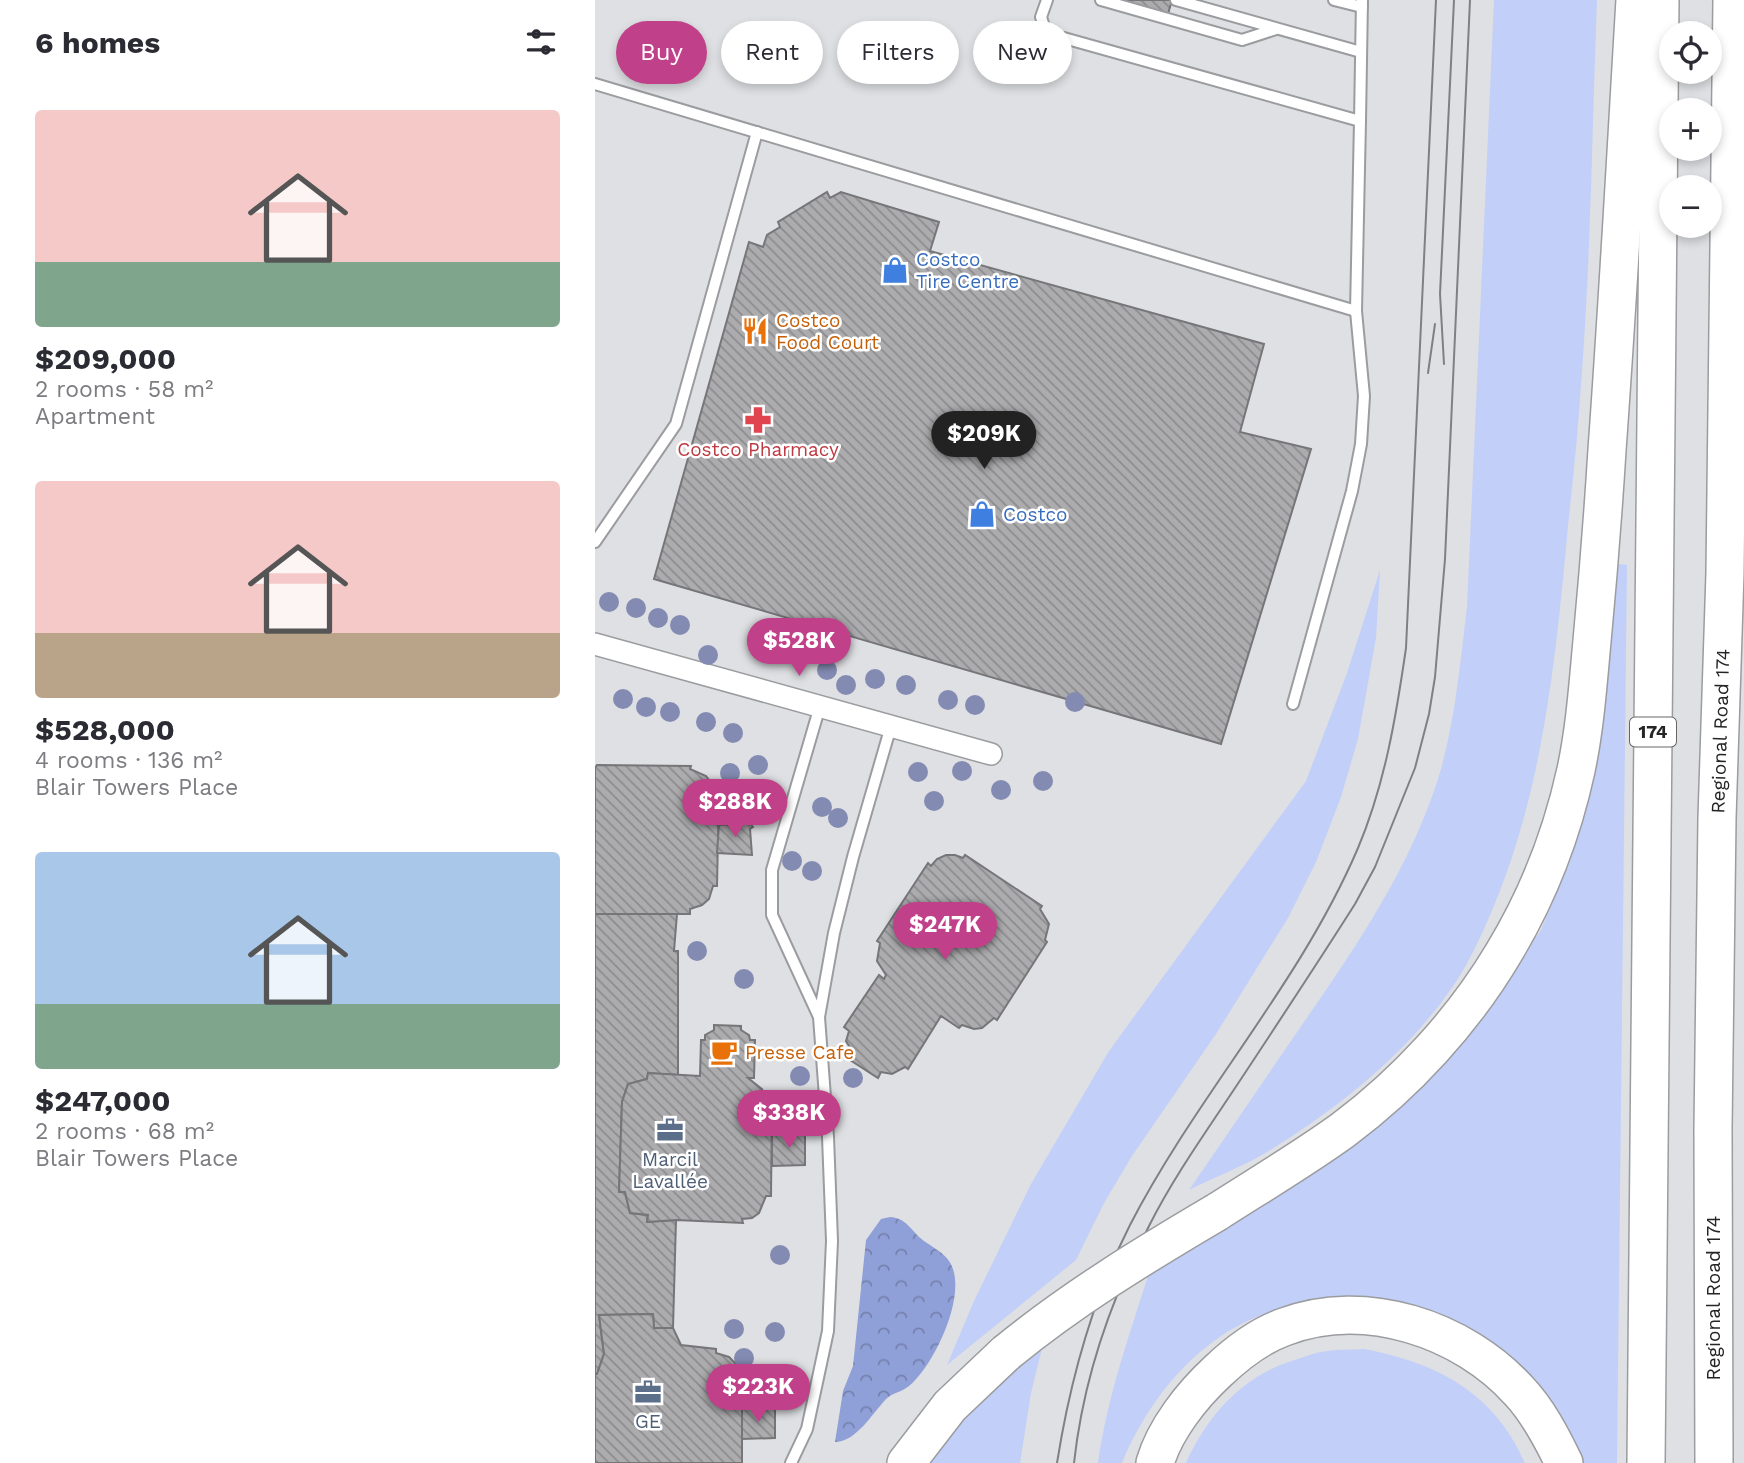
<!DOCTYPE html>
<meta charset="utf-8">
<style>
:root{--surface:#fff;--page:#f2f2f3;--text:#2b2b33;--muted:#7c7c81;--accent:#c1408a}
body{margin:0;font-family:"Work Sans",sans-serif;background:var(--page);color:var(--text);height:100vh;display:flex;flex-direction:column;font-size:26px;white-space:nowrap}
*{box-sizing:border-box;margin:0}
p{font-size:23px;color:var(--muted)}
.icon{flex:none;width:38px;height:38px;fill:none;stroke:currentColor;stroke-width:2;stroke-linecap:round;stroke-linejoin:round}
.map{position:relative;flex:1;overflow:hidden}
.sheet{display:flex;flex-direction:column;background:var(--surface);width:595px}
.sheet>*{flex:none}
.guide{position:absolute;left:21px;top:21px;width:665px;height:63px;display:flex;gap:14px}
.controls{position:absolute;left:1064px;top:21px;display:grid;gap:14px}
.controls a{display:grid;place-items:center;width:63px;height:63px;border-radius:50%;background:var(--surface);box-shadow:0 4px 10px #0003;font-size:35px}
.price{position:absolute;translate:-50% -60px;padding:0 16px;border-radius:24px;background:var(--accent);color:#fff;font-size:23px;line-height:46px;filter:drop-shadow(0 2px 4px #0008)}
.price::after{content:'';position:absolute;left:50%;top:42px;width:21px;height:16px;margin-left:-10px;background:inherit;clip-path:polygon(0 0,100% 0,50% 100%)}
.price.active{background:#222;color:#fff}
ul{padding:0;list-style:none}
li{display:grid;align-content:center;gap:14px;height:371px;padding:0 35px}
li span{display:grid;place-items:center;height:217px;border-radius:7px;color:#555}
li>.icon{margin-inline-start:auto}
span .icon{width:126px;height:126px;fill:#fffc;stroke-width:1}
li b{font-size:30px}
h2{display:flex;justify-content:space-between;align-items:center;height:84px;padding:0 35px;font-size:30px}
.chip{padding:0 24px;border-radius:32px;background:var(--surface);box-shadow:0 4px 10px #0003;font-size:24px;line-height:63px}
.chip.active{background:var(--accent);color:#fff}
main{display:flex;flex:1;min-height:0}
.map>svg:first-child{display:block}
.grass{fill:#c2cff9}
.forest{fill:url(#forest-crowns)}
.building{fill:url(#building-back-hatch);stroke:#767679;stroke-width:2}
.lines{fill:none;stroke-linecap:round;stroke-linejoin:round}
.service-casing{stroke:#9b9c9f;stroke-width:14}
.minor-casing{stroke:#9b9c9f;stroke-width:24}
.motorway-casing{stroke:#9b9c9f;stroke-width:40}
.service{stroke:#fff;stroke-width:10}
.minor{stroke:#fff;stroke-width:21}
.motorway{stroke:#fff;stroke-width:37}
.tram{stroke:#7f8082;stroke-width:2}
.motorway-bridge-casing{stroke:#9b9c9f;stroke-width:40;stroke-linecap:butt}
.motorway-bridge{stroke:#fff;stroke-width:37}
.tree{fill:#848bb3}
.labels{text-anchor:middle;stroke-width:5;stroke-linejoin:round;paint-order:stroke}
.shield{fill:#fff;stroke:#666667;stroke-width:2}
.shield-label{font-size:18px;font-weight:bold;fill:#252526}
.shop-label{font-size:19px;fill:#366cbe;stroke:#fff;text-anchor:start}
.food-label{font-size:19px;fill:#c56008;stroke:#fff;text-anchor:start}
.health-label{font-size:19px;fill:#be3a42;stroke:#fff}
.street-label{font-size:19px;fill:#252526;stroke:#fff}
.service-label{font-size:19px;fill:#4e5e75;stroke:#fff}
</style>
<main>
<section class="sheet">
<h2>6 homes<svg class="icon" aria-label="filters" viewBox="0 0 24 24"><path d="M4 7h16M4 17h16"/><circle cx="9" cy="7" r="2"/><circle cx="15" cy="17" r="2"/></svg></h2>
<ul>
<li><span style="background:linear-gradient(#f6c9c9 70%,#7fa58c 0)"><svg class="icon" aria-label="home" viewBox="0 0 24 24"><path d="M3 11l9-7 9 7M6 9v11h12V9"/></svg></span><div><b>$209,000</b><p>2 rooms · 58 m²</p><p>Apartment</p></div></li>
<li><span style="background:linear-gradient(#f6c9c9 70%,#b9a48a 0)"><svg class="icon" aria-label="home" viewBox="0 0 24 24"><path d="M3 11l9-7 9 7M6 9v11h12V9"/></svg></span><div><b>$528,000</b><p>4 rooms · 136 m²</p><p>Blair Towers Place</p></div></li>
<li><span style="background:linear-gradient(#a9c7e8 70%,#7fa58c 0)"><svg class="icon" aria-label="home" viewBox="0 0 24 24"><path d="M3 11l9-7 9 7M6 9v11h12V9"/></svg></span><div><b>$247,000</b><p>2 rooms · 68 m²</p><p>Blair Towers Place</p></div></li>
</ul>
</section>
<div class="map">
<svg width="1149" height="1463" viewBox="0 0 1149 1463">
<defs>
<pattern id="forest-crowns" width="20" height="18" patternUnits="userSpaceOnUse" patternTransform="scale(1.75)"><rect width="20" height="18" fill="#8f9fd7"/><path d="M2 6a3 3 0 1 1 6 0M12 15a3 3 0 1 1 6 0" fill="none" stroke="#7581ae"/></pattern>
<pattern id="building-back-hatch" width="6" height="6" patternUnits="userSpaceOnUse" patternTransform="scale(1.75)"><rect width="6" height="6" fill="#acacaf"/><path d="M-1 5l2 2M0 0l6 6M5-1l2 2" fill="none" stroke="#8c8c8e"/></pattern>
</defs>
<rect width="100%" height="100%" fill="#dfe0e3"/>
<!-- grass -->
<g class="grass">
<path d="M899 0H1002C997 128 996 257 986 385 983 432 978 479 973 526 961 656 949 786 898 908 886 937 872 967 854 992 806 1059 737 1113 667 1155 644 1168 618 1178 594 1190 633 1133 672 1076 711 1019 763 944 815 867 843 779 860 724 865 664 872 607Z"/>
<path d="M1014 563 1032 565 1022 1463H985C977 1446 971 1427 961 1410 942 1376 891 1331 853 1320 845 1317 835 1318 827 1317 807 1316 788 1314 769 1312 750 1311 712 1304 695 1307 615 1323 557 1391 527 1463H503C512 1398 534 1336 554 1273L665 1207 741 1157 885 1017 946 930 975 861 999 756Z"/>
<path d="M785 570 781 638 763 739 746 797 721 862 693 918 621 1034 537 1156 509 1203 481 1260 352 1365 379 1301 436 1184 514 1051 711 781 752 673Z"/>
<path d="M450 1336 436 1393 425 1463H331L351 1434Z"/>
<path d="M769 1349C842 1363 899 1392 930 1463H591C614 1412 651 1373 706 1358 714 1355 723 1352 732 1351 744 1349 757 1350 769 1349Z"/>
</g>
<!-- forest -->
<path class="forest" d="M295 1217C312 1218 316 1231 329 1241 336 1246 349 1253 354 1261 375 1291 339 1366 314 1386 307 1392 297 1393 291 1399 277 1414 261 1442 240 1442L248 1391 258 1366 271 1240 286 1219Z"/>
<!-- building -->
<g class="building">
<path d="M522 0H577L573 14Z"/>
<path d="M232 192 235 198 246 192 344 222 335 251 669 344 645 432 716 449 626 744 59 579 154 242 168 247 172 235 185 227 183 222Z"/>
<path d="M2 765 96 766 95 769 111 776 117 784 118 792H124L122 886H118L114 899 107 905 95 909V914H0V768Z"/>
<path d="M155 823 158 827 155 829 157 855 122 853 124 825Z"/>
<path d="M351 855H360L368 858 370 855 447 906 445 909 454 924 450 940 452 942 402 1020 399 1018 387 1028 379 1029 367 1025 364 1028 346 1016 313 1069 310 1067 297 1074 286 1072 283 1078 255 1060 259 1054 251 1041 254 1031 249 1027 284 975 289 979 291 975 282 961 285 943 282 941 333 863 336 866 342 859Z"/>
<path d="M0 914H82L79 951H83V1075L53 1073 52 1079 33 1084 27 1102 24 1192H30L35 1213 53 1215 52 1222 81 1220 78 1328H59L58 1314 4 1315 9 1354 2 1374H0Z"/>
<path d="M119 1025 146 1026V1030L154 1035 155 1040H160L159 1078H153L167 1089 171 1102 177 1103 176 1196H171L164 1213 157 1218 147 1219 148 1223 81 1220 52 1222 53 1215 35 1213 30 1192H24L27 1102 33 1084 52 1079 53 1073 105 1076 106 1040H110V1035L119 1030Z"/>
<path d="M208 1132 210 1137V1165L177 1166V1135H204Z"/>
<path d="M58 1314 59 1328H78L86 1345 121 1349V1353L134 1357 140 1363 144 1376H147V1463H0V1374H2L9 1354 4 1315Z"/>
<path d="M147 1409H180V1438L147 1439Z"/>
</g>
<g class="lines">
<defs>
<g id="service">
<path d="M452 0 446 17 451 33 765 121 761 311 769 396 766 444 757 491 698 704"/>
<path d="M506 0 647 40 681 29"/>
<path d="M581 0 766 52"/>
<path d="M739 0 767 7"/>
<path d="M0 84 761 311"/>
<path d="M765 121 767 0"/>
<path d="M0 542 81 424 162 132"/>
<path d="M224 1017 177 915V870L225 706"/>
<path d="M196 1463 212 1429 233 1331 237 1241 233 1137 224 1017 239 933 258 857 296 726"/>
</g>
<path id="minor" d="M0 644 396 754"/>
<g id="motorway">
<path d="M622 1212C664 1185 708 1159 748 1130 811 1083 868 1021 908 954 942 898 967 834 981 770 990 728 993 684 997 641 1003 578 1008 514 1012 450 1023 300 1031 150 1040 0"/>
<path d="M311 1463 355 1406 411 1353"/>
<path d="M560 1463C570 1429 597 1395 623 1371 642 1353 664 1336 689 1327 770 1296 868 1329 924 1391 943 1411 957 1438 969 1463"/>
<path d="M1051 1463 1065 0"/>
<path id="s1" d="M1119 1463 1118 1129 1122 818 1130 573 1137 0"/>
</g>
</defs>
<!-- service casing -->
<use href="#service" class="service-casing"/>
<!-- minor casing -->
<use href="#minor" class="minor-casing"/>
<!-- motorway casing -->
<use href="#motorway" class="motorway-casing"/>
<!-- service -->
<use href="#service" class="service"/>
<!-- minor -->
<use href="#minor" class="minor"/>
<!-- motorway -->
<use href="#motorway" class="motorway"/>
<!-- tram -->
<g class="tram">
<path d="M849 364 845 294 859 0"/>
<path d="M833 373 840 324"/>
<path d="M462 1463C475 1381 497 1300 535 1225 602 1095 705 984 763 848 790 784 801 717 811 648L841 0"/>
<path d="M479 1463C488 1381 516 1299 554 1226 579 1176 613 1129 644 1082 683 1023 722 964 760 904L780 867 820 768 834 714 840 677 850 559 875 0"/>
</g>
<defs>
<path id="motorway-bridge" d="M411 1353C477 1299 549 1255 622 1212"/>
</defs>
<!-- motorway-bridge casing -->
<use href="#motorway-bridge" class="motorway-bridge-casing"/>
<!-- motorway-bridge -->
<use href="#motorway-bridge" class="motorway-bridge"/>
</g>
<!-- trees -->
<g class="tree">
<circle cx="14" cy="602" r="10"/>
<circle cx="41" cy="608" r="10"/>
<circle cx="63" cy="618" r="10"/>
<circle cx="85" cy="625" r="10"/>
<circle cx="113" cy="655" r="10"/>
<circle cx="232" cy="670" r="10"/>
<circle cx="280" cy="679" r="10"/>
<circle cx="251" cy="685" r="10"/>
<circle cx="311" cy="685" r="10"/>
<circle cx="28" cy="699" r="10"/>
<circle cx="353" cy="700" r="10"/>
<circle cx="480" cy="702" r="10"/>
<circle cx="380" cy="705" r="10"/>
<circle cx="51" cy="707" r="10"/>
<circle cx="75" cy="712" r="10"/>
<circle cx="111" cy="722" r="10"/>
<circle cx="138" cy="733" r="10"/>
<circle cx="163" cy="765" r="10"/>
<circle cx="367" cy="771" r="10"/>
<circle cx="323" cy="772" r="10"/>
<circle cx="135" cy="773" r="10"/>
<circle cx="448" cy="781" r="10"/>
<circle cx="406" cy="790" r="10"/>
<circle cx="339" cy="801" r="10"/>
<circle cx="227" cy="807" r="10"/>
<circle cx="243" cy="818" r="10"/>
<circle cx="197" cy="861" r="10"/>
<circle cx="217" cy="871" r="10"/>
<circle cx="102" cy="951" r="10"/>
<circle cx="149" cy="979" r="10"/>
<circle cx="205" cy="1076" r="10"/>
<circle cx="258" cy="1078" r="10"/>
<circle cx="185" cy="1255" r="10"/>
<circle cx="139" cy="1329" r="10"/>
<circle cx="180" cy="1332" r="10"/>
<circle cx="149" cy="1358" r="10"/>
</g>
<!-- icons -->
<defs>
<symbol id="shop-bare" viewBox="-9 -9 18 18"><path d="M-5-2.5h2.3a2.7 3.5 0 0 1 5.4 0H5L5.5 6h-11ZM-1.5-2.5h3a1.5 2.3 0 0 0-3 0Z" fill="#3f7fe0" stroke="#fff" stroke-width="2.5" paint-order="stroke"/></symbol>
<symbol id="restaurant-bare" viewBox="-9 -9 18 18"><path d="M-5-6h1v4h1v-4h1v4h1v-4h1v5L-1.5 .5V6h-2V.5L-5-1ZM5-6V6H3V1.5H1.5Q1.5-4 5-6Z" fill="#e8710a" stroke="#fff" stroke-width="2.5" paint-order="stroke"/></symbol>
<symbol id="pharmacy-bare" viewBox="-9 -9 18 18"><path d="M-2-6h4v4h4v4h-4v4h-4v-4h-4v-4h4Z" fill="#e0444e" stroke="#fff" stroke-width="2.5" paint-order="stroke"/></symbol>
<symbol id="cafe-bare" viewBox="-9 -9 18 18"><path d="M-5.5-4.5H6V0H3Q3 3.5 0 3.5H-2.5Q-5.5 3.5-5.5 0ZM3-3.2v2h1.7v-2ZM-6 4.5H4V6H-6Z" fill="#e8710a" stroke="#fff" stroke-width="2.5" paint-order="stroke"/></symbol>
<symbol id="office-bare" viewBox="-9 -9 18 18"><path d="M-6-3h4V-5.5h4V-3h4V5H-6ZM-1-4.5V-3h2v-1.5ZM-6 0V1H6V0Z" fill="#5c6f8a" stroke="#fff" stroke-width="2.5" paint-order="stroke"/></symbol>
</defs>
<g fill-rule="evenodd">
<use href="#shop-bare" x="281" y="251" width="38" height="38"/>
<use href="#restaurant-bare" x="141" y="312" width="38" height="38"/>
<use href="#pharmacy-bare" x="144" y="401" width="38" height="38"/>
<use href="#shop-bare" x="368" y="495" width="38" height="38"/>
<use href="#cafe-bare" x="110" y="1033" width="38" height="38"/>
<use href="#office-bare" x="56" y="1111" width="38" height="38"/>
<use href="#office-bare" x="34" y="1373" width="38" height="38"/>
</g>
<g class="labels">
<!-- shield labels -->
<rect class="shield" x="1035" y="717.5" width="46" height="29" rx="5"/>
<g class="shield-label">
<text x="1058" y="738">174</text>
</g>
<!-- shop labels -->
<g class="shop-label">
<text x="321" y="266">Costco<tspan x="321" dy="22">Tire Centre</tspan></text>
<text x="408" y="521">Costco</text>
</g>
<!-- food labels -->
<g class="food-label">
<text x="181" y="327">Costco<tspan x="181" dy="22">Food Court</tspan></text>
<text x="150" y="1059">Presse Cafe</text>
</g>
<!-- health labels -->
<g class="health-label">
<text x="163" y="456">Costco Pharmacy</text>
</g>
<!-- street labels -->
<g class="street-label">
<text dy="7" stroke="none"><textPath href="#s1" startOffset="732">Regional Road 174</textPath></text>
<text transform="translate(1118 1298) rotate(-90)" y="7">Regional Road 174</text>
</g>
<!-- service labels -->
<g class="service-label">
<text x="75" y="1166">Marcil<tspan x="75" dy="22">Lavallée</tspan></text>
<text x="53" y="1428">GE</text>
</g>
</g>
</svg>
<div class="controls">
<a><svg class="icon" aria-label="locate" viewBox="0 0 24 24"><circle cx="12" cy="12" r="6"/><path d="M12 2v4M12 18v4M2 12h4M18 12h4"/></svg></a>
<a>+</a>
<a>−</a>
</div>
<b class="price active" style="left:389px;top:471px">$209K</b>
<b class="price" style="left:204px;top:678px">$528K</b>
<b class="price" style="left:140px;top:839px">$288K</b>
<b class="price" style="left:350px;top:962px">$247K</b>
<b class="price" style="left:194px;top:1150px">$338K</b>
<b class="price" style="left:163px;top:1424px">$223K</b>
<div class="guide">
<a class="chip active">Buy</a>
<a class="chip">Rent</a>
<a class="chip">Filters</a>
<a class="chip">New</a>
</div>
</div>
</main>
